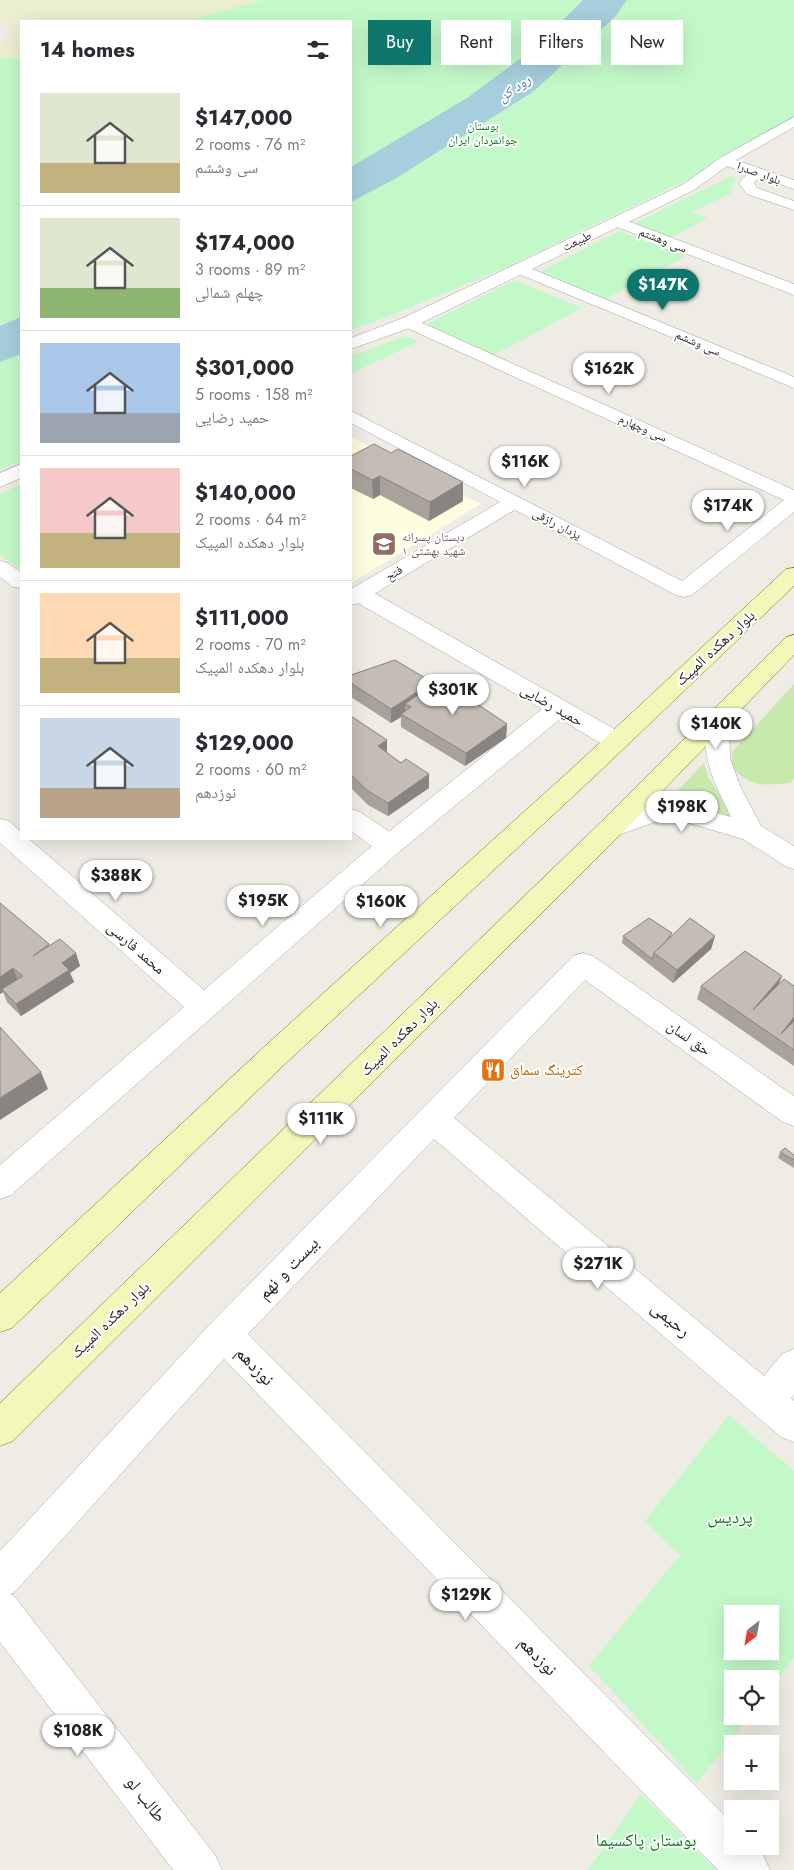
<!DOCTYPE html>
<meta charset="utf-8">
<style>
:root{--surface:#fff;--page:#f2f2f3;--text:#2b2b33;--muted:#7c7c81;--line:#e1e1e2;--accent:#0f766e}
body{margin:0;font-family:Jost,"Noto Naskh Arabic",sans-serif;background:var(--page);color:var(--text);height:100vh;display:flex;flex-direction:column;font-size:19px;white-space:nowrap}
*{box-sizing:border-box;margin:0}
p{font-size:16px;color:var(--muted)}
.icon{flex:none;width:28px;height:28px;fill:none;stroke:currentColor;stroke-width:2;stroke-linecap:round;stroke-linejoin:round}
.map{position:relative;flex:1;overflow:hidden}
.panel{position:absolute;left:20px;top:20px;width:332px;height:820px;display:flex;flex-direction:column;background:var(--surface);border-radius:0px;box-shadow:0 5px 20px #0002}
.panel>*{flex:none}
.banner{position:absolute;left:368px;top:20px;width:351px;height:45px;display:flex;gap:10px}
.needle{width:32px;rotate:211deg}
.fabs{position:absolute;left:724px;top:1605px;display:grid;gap:10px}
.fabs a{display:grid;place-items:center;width:55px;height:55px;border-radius:0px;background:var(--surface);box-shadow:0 5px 20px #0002;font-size:25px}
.price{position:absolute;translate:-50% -42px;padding:0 11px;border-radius:18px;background:#fff;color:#222;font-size:16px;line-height:32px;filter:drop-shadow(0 1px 2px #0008)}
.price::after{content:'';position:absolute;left:50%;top:30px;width:15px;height:11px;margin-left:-8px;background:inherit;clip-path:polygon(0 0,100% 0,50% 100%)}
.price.on{background:var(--accent);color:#fff}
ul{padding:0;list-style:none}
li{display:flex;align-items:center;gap:15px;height:125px;padding:0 20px}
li+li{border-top:1px solid var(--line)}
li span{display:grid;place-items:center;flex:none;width:140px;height:100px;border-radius:0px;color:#555}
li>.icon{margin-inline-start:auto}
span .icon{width:60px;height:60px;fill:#fffc;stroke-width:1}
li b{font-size:21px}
h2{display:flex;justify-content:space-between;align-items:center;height:60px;padding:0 20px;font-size:21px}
.pill{padding:0 18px;border-radius:0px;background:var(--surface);box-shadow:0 5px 20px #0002;font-size:18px;line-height:45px}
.pill.on{background:var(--accent);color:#fff}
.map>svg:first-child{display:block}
.education{fill:#fdfedf}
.farmland{fill:#ebeed1}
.grass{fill:#c8e9ac}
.park{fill:#c3f9c9;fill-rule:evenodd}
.water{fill:#a6cedc}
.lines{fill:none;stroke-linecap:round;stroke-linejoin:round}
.minor-casing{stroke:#a6a6a6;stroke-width:1}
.tertiary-casing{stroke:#a6a6a6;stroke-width:1}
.secondary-casing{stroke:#657507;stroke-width:1}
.minor{fill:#fff;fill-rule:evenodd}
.tertiary{fill:#fff;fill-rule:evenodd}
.secondary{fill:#f3f8ba;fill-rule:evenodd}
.wall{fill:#a9a29c}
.shaded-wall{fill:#89847f}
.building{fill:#c4bcb5;stroke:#89847f}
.labels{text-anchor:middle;stroke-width:4;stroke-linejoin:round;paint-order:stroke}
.far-park-label{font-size:12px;fill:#0d7c1b;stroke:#fff}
.far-street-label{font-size:12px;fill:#1f1f1f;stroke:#fff}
.far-education-label{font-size:12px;fill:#785e54;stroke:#fff;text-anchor:start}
.far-water-label{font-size:14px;font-style:italic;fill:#4c79ad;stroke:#fff}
.street-label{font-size:15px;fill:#1f1f1f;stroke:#fff}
.food-label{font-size:15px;fill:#c56008;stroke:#fff;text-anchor:start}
.near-street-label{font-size:18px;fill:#1f1f1f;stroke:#fff}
.near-park-label{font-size:18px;fill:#0d7c1b;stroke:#fff}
</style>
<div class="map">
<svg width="794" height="1870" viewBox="0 0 794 1870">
<rect width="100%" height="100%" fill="#efece5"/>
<!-- education -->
<path class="education" d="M351 437 481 504 351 583Z"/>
<!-- farmland -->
<path class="farmland" d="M0 0H261L187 21H21V59L0 58V47L8 35 9 26 0 21Z"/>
<!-- grass -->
<g class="grass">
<path d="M794 684V779L790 783C764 785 752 788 732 768V752Z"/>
<path d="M704 763 708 777 736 819 715 811 662 807Z"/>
</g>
<!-- park -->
<g class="park">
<path d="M261 0H794V119L703 172 512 265 392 315 351 330V21H187Z"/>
<path d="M0 58 21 59V461L0 470Z"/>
<path d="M731 176 735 178 731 193 692 212 708 218 670 238 635 223Z"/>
<path d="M619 231 686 256 604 300 537 273Z"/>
<path d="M515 280 582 308 494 355 426 324Z"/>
<path d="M405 336 419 341 351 374V356Z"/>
<path d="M21 484V570L0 555V494Z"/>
<path d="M729 1415 794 1471V1658L770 1689V1679H732V1716H749L697 1783 589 1666 680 1555 645 1521ZM732 1614H770V1651H732Z"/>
<path d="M641 1794 716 1870H588Z"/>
</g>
<!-- water -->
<g class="water">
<path d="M583 0H627L615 17 534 91 395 179 351 202V167L467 98 536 47Z"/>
<path d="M21 317V354L0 362V326Z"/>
</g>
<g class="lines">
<defs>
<g id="minor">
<path d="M756 169 761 170 763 173 754 183 757 188 794 201V210L747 194 739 183 751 170Z"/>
<path d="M617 217 794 284V295L612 225 609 222 612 219Z"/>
<path d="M520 264 794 377V388L514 272 512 269 514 266Z"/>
<path d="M409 317 794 490V512L692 595 684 597 676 595 351 423V411L682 581 784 500 403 326 401 322 403 318Z"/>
<path d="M359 587 367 589 625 735 628 741 625 747 616 749 607 747 560 719 399 852 11 1195 0 1199V1165L184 1007 0 843V819L9 821 21 832V839H29L204 990 381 838 542 709 351 599V589Z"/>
<path d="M717 712 725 714 729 720 730 758 740 786 761 826 794 846V869L785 866 743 839 682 821 655 822 610 838 601 836 597 829 601 822 653 804 682 803 731 817C717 788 706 769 705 737 705 728 704 722 709 714Z"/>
<path d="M583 953 593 956 794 1096V1126L783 1122 585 980 454 1118 764 1376 782 1354 794 1349V1395L791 1398 794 1401V1442L781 1437 434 1139 248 1334 732 1823V1846H755L763 1855 770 1870H718L224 1359 14 1593 10 1594 14 1596 215 1855 222 1870H173L0 1642V1551L212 1322 573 956Z"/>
</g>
<g id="tertiary">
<path d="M794 117V127L736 160 794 180V189L727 166 694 190 415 326 351 349V338L403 318 684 184 720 158Z"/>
<path d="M21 464V478L0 487V473Z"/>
<path d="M514 496 521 498 524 502 521 506 359 603 351 605V589L507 498Z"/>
<path d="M0 561 7 563 21 572V588L13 587 0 577Z"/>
<path d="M351 809 360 812 399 838 403 845 399 852C381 857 366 841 351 831Z"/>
</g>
<g id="secondary">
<path d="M794 568V586L596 775 285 1064 12 1328 0 1332V1293L265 1046 578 763 786 569Z"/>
<path d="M794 635V655L619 836 13 1441 0 1446V1403L601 822 786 637Z"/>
</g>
</defs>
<!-- minor casing -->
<use href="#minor" class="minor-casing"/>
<!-- tertiary casing -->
<use href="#tertiary" class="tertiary-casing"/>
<!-- secondary casing -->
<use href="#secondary" class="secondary-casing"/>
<!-- minor -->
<use href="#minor" class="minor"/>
<!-- tertiary -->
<use href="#tertiary" class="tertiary"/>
<!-- secondary -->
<use href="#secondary" class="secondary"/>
</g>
<!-- wall -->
<g class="wall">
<path d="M391 453 463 482V501L429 521 380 495 373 499 351 488V456Z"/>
<path d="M351 675 432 684 507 724 506 738 465 766 401 727V717L391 723 351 697Z"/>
<path d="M351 716 387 752 429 788 388 816 368 805 351 788Z"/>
<path d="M0 903 49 944 50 946 80 966 70 973 74 982 21 1016 7 1002 3 992 0 994Z"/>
<path d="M623 936H715L711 949 673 983 622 943Z"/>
<path d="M782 976 778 986H794V1066L697 999 701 986Z"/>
<path d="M780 1152 794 1155V1168L778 1158Z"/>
</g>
<!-- shaded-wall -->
<g class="shaded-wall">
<path d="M380 476V495L373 499 372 480Z"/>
<path d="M463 482V501L429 521 430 502Z"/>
<path d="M432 682V695L411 707 405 704V714H401V717L391 723V709Z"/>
<path d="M507 724 506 738 465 766 466 753Z"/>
<path d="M387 740V753L378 746Z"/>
<path d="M429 774V788L388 816V803Z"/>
<path d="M715 936 711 949 673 983 677 970Z"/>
<path d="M76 953 80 966 70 973 74 982 21 1016 16 1004 62 963Z"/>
<path d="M13 968 18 981 2 989 3 992 0 994V977Z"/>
<path d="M782 976 777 988 753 1010Z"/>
<path d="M794 1017V1023L781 1034Z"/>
<path d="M41 1072 48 1089 0 1120V1098Z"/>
</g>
<!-- building -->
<g class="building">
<path d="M374 444 391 453 398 449 463 482 430 502 380 476 372 480 351 469V456Z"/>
<path d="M395 660 432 682 391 709 351 683V675Z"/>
<path d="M440 679 507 724 466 753 401 714 411 707 405 704Z"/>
<path d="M351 716 387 740 378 746 401 763 406 759 429 774 388 803 368 791 351 775Z"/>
<path d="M0 903 49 944 33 956 60 939 76 953 62 963 69 970 16 1004 2 989 23 976 13 968 0 977Z"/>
<path d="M649 918 672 933 666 941 654 953 652 959 623 936Z"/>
<path d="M690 918 715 936 677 970 654 953Z"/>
<path d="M745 951 782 976 753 1010 784 979 794 986V1017L781 1034 794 1021V1050L701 986Z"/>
<path d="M0 1027 41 1072 0 1098Z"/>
<path d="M785 1148 794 1155V1160L780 1152Z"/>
</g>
<!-- icons -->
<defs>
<symbol id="school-square" viewBox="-11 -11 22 22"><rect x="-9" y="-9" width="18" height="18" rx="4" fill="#8d6e63" stroke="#fff"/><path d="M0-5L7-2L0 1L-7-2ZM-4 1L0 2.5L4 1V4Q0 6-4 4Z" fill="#fff"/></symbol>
<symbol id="restaurant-square" viewBox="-11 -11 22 22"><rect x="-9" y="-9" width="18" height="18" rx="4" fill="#e8710a" stroke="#fff"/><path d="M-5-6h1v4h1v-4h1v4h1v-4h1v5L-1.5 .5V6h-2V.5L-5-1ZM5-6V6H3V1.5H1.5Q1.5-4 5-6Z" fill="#fff"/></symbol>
</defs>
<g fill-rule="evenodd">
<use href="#school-square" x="370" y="530" width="28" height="28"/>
<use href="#restaurant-square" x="479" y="1056" width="28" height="28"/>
</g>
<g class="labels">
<!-- far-park labels -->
<g class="far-park-label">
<text x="483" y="130">بوستان<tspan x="483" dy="14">جوانمردان ایران</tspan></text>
</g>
<!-- far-street labels -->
<g class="far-street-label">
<text transform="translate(759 173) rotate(20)" y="4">بلوار صدرا</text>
<text transform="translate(663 240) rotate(21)" y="4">سی وهشتم</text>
<text transform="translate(577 241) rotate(-26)" y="4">طبیعت</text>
<text transform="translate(698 343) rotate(23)" y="4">سی وششم</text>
<text transform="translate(643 428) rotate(24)" y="4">سی وچهارم</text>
<text transform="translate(557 524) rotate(27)" y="4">یزدان رازقی</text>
<text transform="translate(394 573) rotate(-31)" y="4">فتح</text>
</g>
<!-- far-education labels -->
<g class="far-education-label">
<text x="402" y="541">دبستان پسرانه<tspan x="402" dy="14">شهید بهشتی ۱</tspan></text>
</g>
<!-- far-water labels -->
<g class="far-water-label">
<text transform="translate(514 88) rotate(-35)" y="5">رود کن</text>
</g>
<!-- street labels -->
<g class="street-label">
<text transform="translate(715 648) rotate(-43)" y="5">بلوار دهکده المپیک</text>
<text transform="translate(552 705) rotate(30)" y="5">حمید رضایی</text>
<text transform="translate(136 948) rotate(41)" y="5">محمد فارسی</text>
<text transform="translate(399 1037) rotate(-45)" y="5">بلوار دهکده المپیک</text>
<text transform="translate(689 1038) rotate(35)" y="5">حق لسان</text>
<text transform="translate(110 1320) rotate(-44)" y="5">بلوار دهکده المپیک</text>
</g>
<!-- food labels -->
<g class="food-label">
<text x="510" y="1075">کترینگ سماق</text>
</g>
<!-- near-street labels -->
<g class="near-street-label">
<text transform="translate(288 1268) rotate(-46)" y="6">بیست و نهم</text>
<text transform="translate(671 1319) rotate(40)" y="6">رحیمی</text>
<text transform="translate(255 1366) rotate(46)" y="6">نوزدهم</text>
<text transform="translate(538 1656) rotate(46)" y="6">نوزدهم</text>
<text transform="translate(146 1799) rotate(52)" y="6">طالب لو</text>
</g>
<!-- near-park labels -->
<g class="near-park-label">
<text x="730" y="1523">پردیس</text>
<text x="646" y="1846">بوستان پاکسیما</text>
</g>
</g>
</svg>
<div class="fabs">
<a><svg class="needle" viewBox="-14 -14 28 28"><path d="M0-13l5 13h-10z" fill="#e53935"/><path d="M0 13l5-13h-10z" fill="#7c7c81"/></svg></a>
<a><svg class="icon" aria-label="locate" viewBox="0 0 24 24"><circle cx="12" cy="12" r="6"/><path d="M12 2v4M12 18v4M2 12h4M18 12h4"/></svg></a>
<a>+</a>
<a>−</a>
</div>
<b class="price on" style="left:663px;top:311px">$147K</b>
<b class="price" style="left:609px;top:395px">$162K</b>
<b class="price" style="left:525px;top:488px">$116K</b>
<b class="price" style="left:728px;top:532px">$174K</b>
<b class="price" style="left:453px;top:716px">$301K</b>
<b class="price" style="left:716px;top:750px">$140K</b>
<b class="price" style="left:682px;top:833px">$198K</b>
<b class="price" style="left:116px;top:902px">$388K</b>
<b class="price" style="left:263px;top:927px">$195K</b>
<b class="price" style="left:381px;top:928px">$160K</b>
<b class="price" style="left:321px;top:1145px">$111K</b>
<b class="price" style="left:598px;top:1290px">$271K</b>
<b class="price" style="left:466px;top:1621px">$129K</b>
<b class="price" style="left:78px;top:1757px">$108K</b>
<div class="banner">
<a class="pill on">Buy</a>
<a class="pill">Rent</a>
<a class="pill">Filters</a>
<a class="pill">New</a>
</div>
<section class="panel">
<h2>14 homes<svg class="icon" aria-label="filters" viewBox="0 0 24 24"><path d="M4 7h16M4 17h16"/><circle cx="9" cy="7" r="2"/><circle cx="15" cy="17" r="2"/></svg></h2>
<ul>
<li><span style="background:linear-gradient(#dfe7d0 70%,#c2b280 0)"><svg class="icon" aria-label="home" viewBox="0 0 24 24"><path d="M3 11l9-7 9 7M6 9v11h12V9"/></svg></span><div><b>$147,000</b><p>2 rooms · 76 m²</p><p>سی وششم</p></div></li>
<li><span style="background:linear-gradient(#dfe7d0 70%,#8fb573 0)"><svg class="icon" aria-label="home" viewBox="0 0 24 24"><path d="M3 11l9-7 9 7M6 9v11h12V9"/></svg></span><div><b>$174,000</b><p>3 rooms · 89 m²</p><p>چهلم شمالی</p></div></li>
<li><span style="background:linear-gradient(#a9c7e8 70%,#9aa5b1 0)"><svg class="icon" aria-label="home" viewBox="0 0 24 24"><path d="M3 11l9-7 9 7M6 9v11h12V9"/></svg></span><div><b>$301,000</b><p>5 rooms · 158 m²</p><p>حمید رضایی</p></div></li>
<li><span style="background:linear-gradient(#f6c9c9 65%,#c2b280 0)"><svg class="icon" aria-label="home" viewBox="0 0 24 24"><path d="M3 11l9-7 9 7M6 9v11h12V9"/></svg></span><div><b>$140,000</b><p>2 rooms · 64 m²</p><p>بلوار دهکده المپیک</p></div></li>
<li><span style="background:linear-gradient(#ffd9b3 65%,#c2b280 0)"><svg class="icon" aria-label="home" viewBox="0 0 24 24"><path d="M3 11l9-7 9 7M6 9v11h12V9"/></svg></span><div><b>$111,000</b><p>2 rooms · 70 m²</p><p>بلوار دهکده المپیک</p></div></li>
<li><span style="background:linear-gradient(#c9d6e8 70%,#b9a48a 0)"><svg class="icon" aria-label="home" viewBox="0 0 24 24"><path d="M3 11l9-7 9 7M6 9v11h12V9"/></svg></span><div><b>$129,000</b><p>2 rooms · 60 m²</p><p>نوزدهم</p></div></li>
</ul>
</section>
</div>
